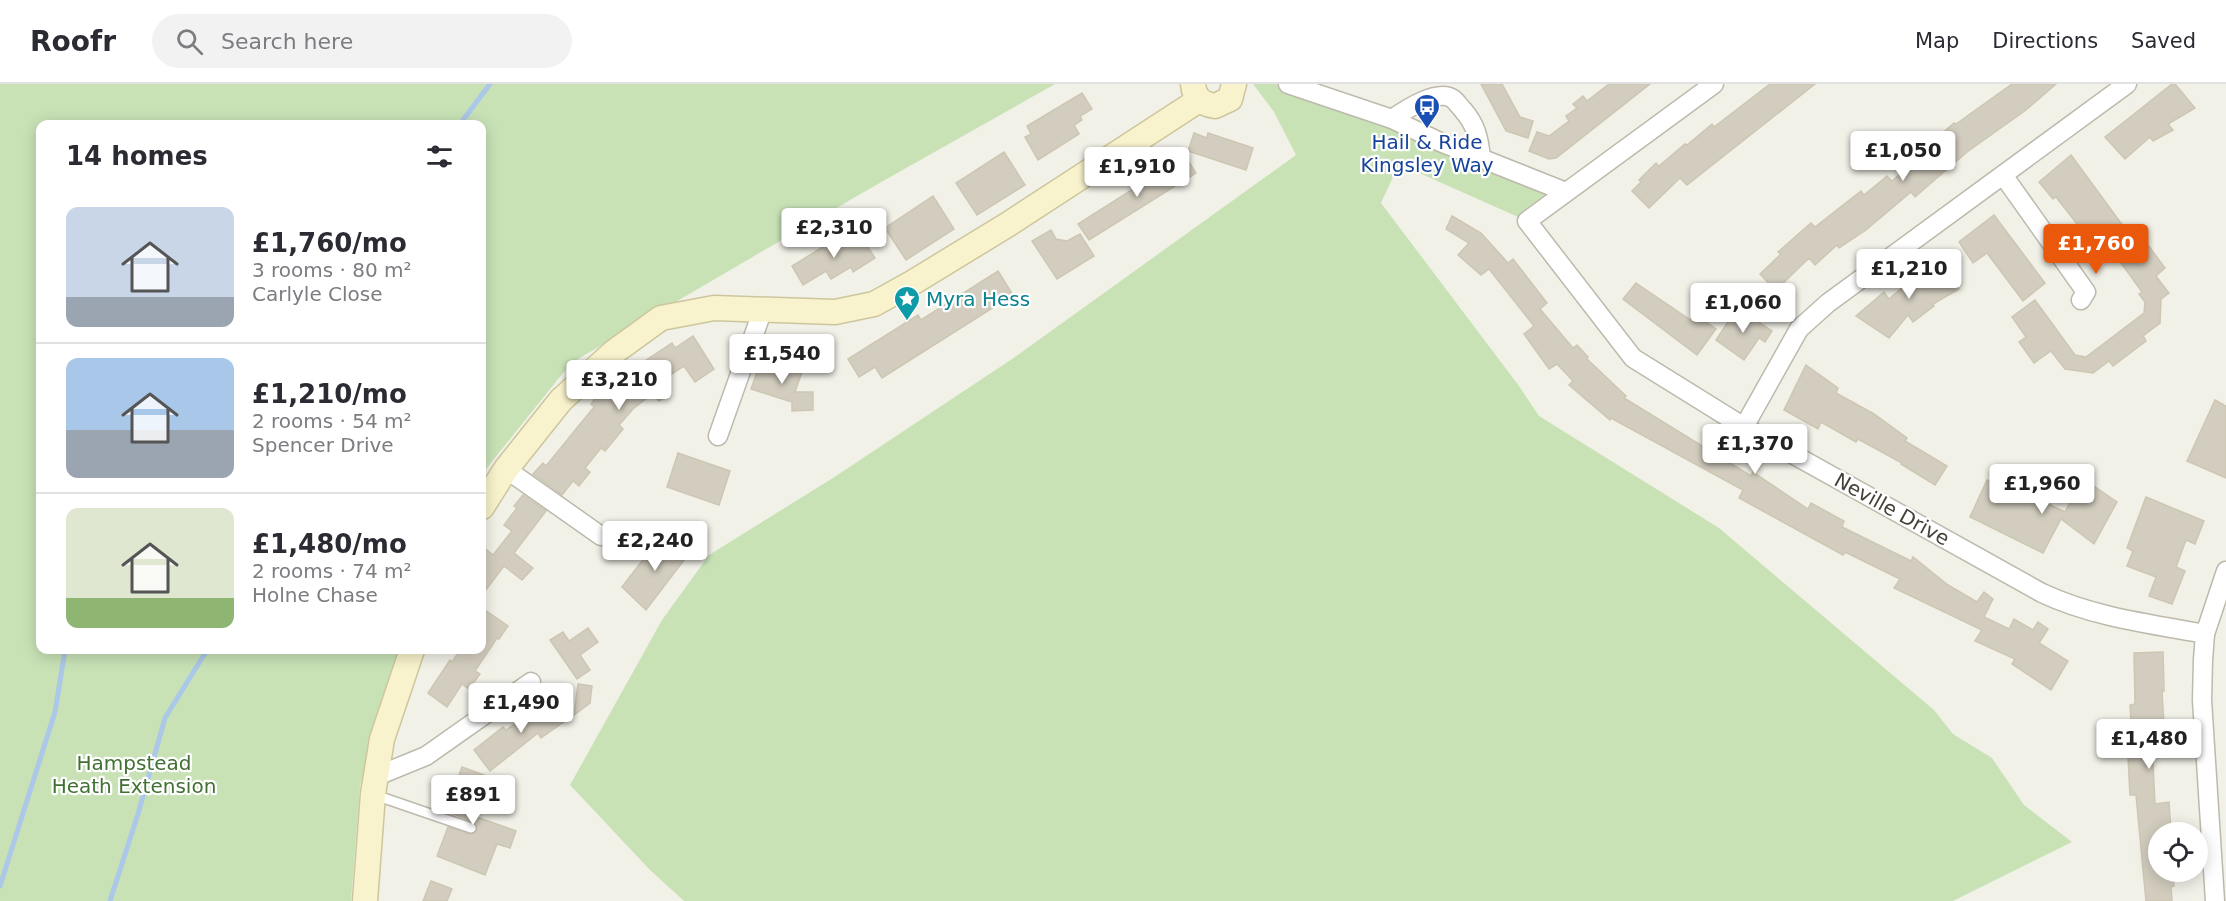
<!DOCTYPE html>
<meta charset="utf-8">
<style>
:root{--surface:#fff;--page:#f2f2f3;--text:#2b2b33;--muted:#7c7c81;--line:#e1e1e2;--accent:#ea580c}
body{margin:0;font-family:"DejaVu Sans",sans-serif;background:var(--page);color:var(--text);height:100vh;display:flex;flex-direction:column;font-size:22px;white-space:nowrap}
*{box-sizing:border-box;margin:0}
p{font-size:20px;color:var(--muted)}
.icon{flex:none;width:33px;height:33px;fill:none;stroke:currentColor;stroke-width:2;stroke-linecap:round;stroke-linejoin:round}
.map{position:relative;flex:1;overflow:hidden}
.panel{position:absolute;left:36px;top:36px;width:450px;height:534px;display:flex;flex-direction:column;background:var(--surface);border-radius:12px;box-shadow:0 3px 15px #0003}
.panel>*{flex:none}
.buttons{position:absolute;left:2148px;top:738px;display:grid;gap:12px}
.buttons a{display:grid;place-items:center;width:60px;height:60px;border-radius:50%;background:var(--surface);box-shadow:0 3px 15px #0003;font-size:30px}
.price{position:absolute;translate:-50% -51px;padding:0 14px;border-radius:6px;background:#fff;color:#222;font-size:20px;line-height:39px;filter:drop-shadow(0 2px 3px #0008)}
.price::after{content:'';position:absolute;left:50%;top:36px;width:18px;height:14px;margin-left:-9px;background:inherit;clip-path:polygon(0 0,100% 0,50% 100%)}
.price.on{background:var(--accent);color:#fff}
ul{padding:0;list-style:none}
li{display:flex;align-items:center;gap:18px;height:150px;padding:0 30px}
li+li{border-top:2px solid var(--line)}
li span{display:grid;place-items:center;flex:none;width:168px;height:120px;border-radius:12px;color:#555}
li>.icon{margin-inline-start:auto}
span .icon{width:72px;height:72px;fill:#fffc;stroke-width:1}
li b{font-size:26px}
h2{display:flex;justify-content:space-between;align-items:center;height:72px;padding:0 30px;font-size:26px}
header{display:flex;align-items:center;gap:36px;box-sizing:border-box;height:84px;padding:0 30px;background:var(--surface);border-bottom:2px solid var(--line)}
header strong{font-size:28px}
nav{display:flex;gap:33px;margin-inline-start:auto;font-size:21px}
.search{width:420px;height:54px;background:var(--page);display:flex;align-items:center;gap:15px;box-sizing:border-box;padding:0 21px;border-radius:33px;color:var(--muted);font-size:22px}
.map>svg:first-child{display:block}
.green{fill:#c8e2b6}
.lines{fill:none;stroke-linecap:round;stroke-linejoin:round}
.stream{stroke:#acc8e8;stroke-width:5}
.building{fill:#d3cdbf;stroke:#cdc6b3;stroke-width:1.5}
.lane-casing{stroke:#bdb9ac;stroke-width:12}
.street-casing{stroke:#bdb9ac;stroke-width:21}
.secondary-casing{stroke:#cdc69d;stroke-width:27}
.lane{stroke:#fff;stroke-width:9}
.street{stroke:#fff;stroke-width:18}
.secondary{stroke:#f8f3cc;stroke-width:24}
.labels{text-anchor:middle;stroke-width:4.5;stroke-linejoin:round;paint-order:stroke}
.transit-label{font-size:20px;fill:#164399;stroke:#fff}
.culture-label{font-size:20px;fill:#0d838f;stroke:#fff;text-anchor:start}
.street-label{font-size:20px;fill:#454138;stroke:#fff}
.park-label{font-size:20px;fill:#417032;stroke:#fff}
</style>
<header>
<strong>Roofr</strong>
<div class="search"><svg class="icon" aria-label="search" viewBox="0 0 24 24"><circle cx="10" cy="10" r="6"/><path d="M15 15l6 6"/></svg>Search here</div>
<nav><a>Map</a><a>Directions</a><a>Saved</a></nav>
</header>
<div class="map">
<svg width="2226" height="817" viewBox="0 0 2226 817">
<rect width="100%" height="100%" fill="#f2f1e8"/>
<!-- green -->
<g class="green">
<path d="M0 0H1055L876 101 571 279 482 390V40H40V566H400L360 702 351 817H0Z"/>
<path d="M1253 0H1287L1566 108 1527 137 1399 80 1381 119 1519 302 1539 332 1719 444 1934 626 1953 650 1992 674 2024 721 2072 758 1953 817H684L650 786 570 701 662 536 709 471 836 392 1012 275 1296 71 1274 28Z"/>
</g>
<g class="lines">
<!-- stream -->
<g class="stream">
<path d="M460 40 490 0"/>
<path d="M0 802 55 628 65 566"/>
<path d="M110 817 138 730 165 634 207 566"/>
</g>
</g>
<!-- building -->
<g class="building">
<path d="M1481 0H1502L1520 33 1533 37 1528 54 1506 47Z"/>
<path d="M1609 0H1650L1556 74 1549 75 1529 67 1537 48 1549 52 1569 37 1566 32 1577 24 1573 20 1583 12 1587 17Z"/>
<path d="M1770 0H1815L1687 101 1680 94 1649 124 1632 107 1641 98 1639 96 1656 79 1659 82 1685 60 1687 61 1712 40 1714 43Z"/>
<path d="M2012 0H2056L2026 26 1967 68 1915 113 1911 108 1866 146 1839 164 1837 161 1815 181 1809 174 1779 203 1776 199 1772 203 1760 190 1781 170 1778 168 1811 139 1815 143 1861 107 1864 111 1887 92 1892 97 1939 56 1937 54 1954 39 1956 40Z"/>
<path d="M2172 0H2175L2195 24 2168 40 2173 46 2153 57 2150 53 2125 75 2105 53Z"/>
<path d="M1082 9 1092 25 1080 32 1082 36 1074 41 1079 50 1038 76 1025 53 1031 50 1027 42Z"/>
<path d="M1194 49 1207 54 1208 49 1253 64 1246 86 1188 67Z"/>
<path d="M1004 68 1025 101 977 131 956 99Z"/>
<path d="M2071 71 2126 146 2133 141 2165 184 2156 192 2169 209 2161 215 2160 239 2143 252 2146 257 2113 282 2109 277 2093 289 2065 285 2051 267 2034 279 2019 258 2026 253 2012 233 2035 216 2075 271 2086 273 2144 229 2145 218 2139 210 2142 208 2119 176 2117 178 2102 158 2095 163 2056 113 2053 115 2039 98Z"/>
<path d="M1185 72 1196 89 1089 156 1078 140Z"/>
<path d="M933 112 954 145 906 176 885 144Z"/>
<path d="M1994 131 2045 199 2023 217 1987 169 1973 179 1959 158Z"/>
<path d="M1452 132 1481 149 1508 179 1513 175 1547 219 1540 225 1573 264 1577 261 1588 273 1587 275 1626 312 1624 314 1751 392 1753 388 1808 425 1811 419 1844 437 1842 443 1911 477 1913 473 1948 501 1977 518 1984 508 1993 515 1984 533 2009 545 2014 535 2033 546 2038 538 2048 545 2039 559 2068 577 2051 606 2012 580 2015 575 1975 557 1982 546 1894 504 1900 495 1845 468 1843 471 1739 414 1743 406 1611 334 1610 336 1569 301 1573 297 1557 280 1549 285 1524 250 1534 242 1489 185 1481 191 1458 171 1469 159 1446 145Z"/>
<path d="M1051 146 1056 155 1067 157 1080 150 1094 172 1057 195 1032 157Z"/>
<path d="M847 148 856 162 864 157 875 174 853 188 851 183 831 195 826 187 803 201 792 182Z"/>
<path d="M1936 174 1959 205 1933 220 1934 222 1913 238 1908 231 1889 254 1856 232 1884 208 1889 215Z"/>
<path d="M998 187 1013 211 882 294 875 283 859 293 848 275 918 231 921 236Z"/>
<path d="M1636 199 1695 239 1699 233 1716 245 1697 271 1623 215Z"/>
<path d="M1737 224 1772 247 1765 258 1759 254 1744 276 1716 256Z"/>
<path d="M693 252 714 285 695 298 684 282 659 298 669 310 659 317 652 310 633 325 619 341 623 345 605 367 601 364 585 384 590 388 579 402 573 397 562 411 533 390 543 379 546 382 594 323 591 320 597 312 631 286 672 259 675 264Z"/>
<path d="M762 274 802 288 795 308H813V326L792 327V318L751 305Z"/>
<path d="M1806 281 1838 304 1836 309 1874 330 1907 354 1905 357 1947 382 1935 401 1901 380 1902 379 1858 355 1856 358 1821 338 1818 345 1784 326Z"/>
<path d="M2215 316 2226 322V394L2187 377Z"/>
<path d="M678 369 730 387 719 421 667 403Z"/>
<path d="M1987 396 2030 416 2032 412 2065 428 2077 406 2082 408 2088 398 2117 418 2094 460 2061 435 2043 469 1970 433Z"/>
<path d="M523 411 546 427 514 469 533 484 522 496 504 482 482 511V462L493 471 512 447 504 441 517 424 514 422Z"/>
<path d="M2146 413 2204 437 2195 460 2186 456 2176 483 2185 487 2172 520 2149 512 2156 493 2127 482 2133 467 2127 464Z"/>
<path d="M662 451 688 471 646 526 622 503Z"/>
<path d="M482 524 508 542 499 555 497 554 475 587 480 590 469 605 462 600 447 623 428 609 450 576 452 578 460 566H482Z"/>
<path d="M588 544 598 558 580 571 590 586 577 595 550 556 563 548 569 557Z"/>
<path d="M2163 568 2164 607H2162L2165 658 2152 659 2155 720 2169 718 2171 748H2158V788H2172L2174 802 2171 803 2172 817H2146L2136 711H2130L2128 673 2133 672 2130 621 2135 620 2134 569Z"/>
<path d="M578 600 592 602 590 619 574 631Z"/>
<path d="M558 614 572 632 541 654 538 649 490 687 474 666 503 643 506 646 519 637 521 640Z"/>
<path d="M462 683 492 694 477 733 516 747 510 764 497 760 485 791 437 772 448 743 469 750 475 749 477 746 474 738 446 727Z"/>
<path d="M431 797 452 805 447 817H423Z"/>
</g>
<g class="lines">
<defs>
<path id="lane" d="M375 711 471 744"/>
<g id="street">
<path d="M1288 0 1392 35 1440 58 1566 108"/>
<path d="M1714 0 1527 137 1633 274 1744 343 2042 509C2093 533 2150 540 2205 550"/>
<path d="M1392 35C1405 26 1438 4 1453 15 1457 18 1460 23 1463 26 1476 41 1479 54 1481 74"/>
<path d="M2003 91 2086 208 2081 216"/>
<path d="M1744 343 1799 245 1828 219 2127 0"/>
<path d="M718 352 763 225"/>
<path d="M506 385 601 452"/>
<path d="M377 692 426 672 531 598"/>
<path d="M2215 817 2202 616 2203 576 2205 550 2226 487"/>
</g>
<g id="secondary">
<path d="M1193 0C1194 14 1202 20 1215 22L1230 15 1234 0"/>
<path d="M482 423 506 385 561 316 614 268 661 234 714 224 835 228 874 220 912 199 1007 141 1199 16"/>
<path d="M365 817 373 710 382 655 412 566"/>
</g>
</defs>
<!-- lane casing -->
<use href="#lane" class="lane-casing"/>
<!-- street casing -->
<use href="#street" class="street-casing"/>
<!-- secondary casing -->
<use href="#secondary" class="secondary-casing"/>
<!-- lane -->
<use href="#lane" class="lane"/>
<!-- street -->
<use href="#street" class="street"/>
<!-- secondary -->
<use href="#secondary" class="secondary"/>
</g>
<!-- icons -->
<defs>
<symbol id="bus-pin" viewBox="-11 -11 22 30"><path d="M0 17L-7.5 6A9.5 9.5 0 1 1 7.5 6Z" fill="#1a4fb4" stroke="#fff"/><path d="M-5-6H5V4H4V6H2V4H-2V6H-4V4H-5ZM-3.5-4V0h7V-4ZM-3.5 1.2v1.5H-2V1.2ZM2 1.2v1.5H3.5V1.2Z" fill="#fff"/></symbol>
<symbol id="sight-pin" viewBox="-11 -11 22 30"><path d="M0 17L-7.5 6A9.5 9.5 0 1 1 7.5 6Z" fill="#0f9aa8" stroke="#fff"/><path d="M0-6L1.8-2.2L6-1.7L2.9 1.2L3.7 5.4L0 3.3L-3.7 5.4L-2.9 1.2L-6-1.7L-1.8-2.2Z" fill="#fff"/></symbol>
</defs>
<g fill-rule="evenodd">
<use href="#bus-pin" x="1412" y="8" width="30" height="40"/>
<use href="#sight-pin" x="892" y="200" width="30" height="40"/>
</g>
<g class="labels">
<!-- transit labels -->
<g class="transit-label">
<text x="1427" y="65">Hail &amp; Ride<tspan x="1427" dy="23">Kingsley Way</tspan></text>
</g>
<!-- culture labels -->
<g class="culture-label">
<text x="926" y="222">Myra Hess</text>
</g>
<!-- street labels -->
<g class="street-label">
<text transform="translate(1892 425) rotate(29)" y="7">Neville Drive</text>
</g>
<!-- park labels -->
<g class="park-label">
<text x="134" y="686">Hampstead<tspan x="134" dy="23">Heath Extension</tspan></text>
</g>
</g>
</svg>
<div class="buttons">
<a><svg class="icon" aria-label="locate" viewBox="0 0 24 24"><circle cx="12" cy="12" r="6"/><path d="M12 2v4M12 18v4M2 12h4M18 12h4"/></svg></a>
</div>
<b class="price" style="left:1903px;top:98px">£1,050</b>
<b class="price" style="left:1137px;top:114px">£1,910</b>
<b class="price" style="left:834px;top:175px">£2,310</b>
<b class="price on" style="left:2096px;top:191px">£1,760</b>
<b class="price" style="left:1909px;top:216px">£1,210</b>
<b class="price" style="left:1743px;top:250px">£1,060</b>
<b class="price" style="left:782px;top:301px">£1,540</b>
<b class="price" style="left:619px;top:327px">£3,210</b>
<b class="price" style="left:1755px;top:391px">£1,370</b>
<b class="price" style="left:2042px;top:431px">£1,960</b>
<b class="price" style="left:655px;top:488px">£2,240</b>
<b class="price" style="left:521px;top:650px">£1,490</b>
<b class="price" style="left:2149px;top:686px">£1,480</b>
<b class="price" style="left:473px;top:742px">£891</b>
<section class="panel">
<h2>14 homes<svg class="icon" aria-label="filters" viewBox="0 0 24 24"><path d="M4 7h16M4 17h16"/><circle cx="9" cy="7" r="2"/><circle cx="15" cy="17" r="2"/></svg></h2>
<ul>
<li><span style="background:linear-gradient(#c9d6e8 75%,#9aa5b1 0)"><svg class="icon" aria-label="home" viewBox="0 0 24 24"><path d="M3 11l9-7 9 7M6 9v11h12V9"/></svg></span><div><b>£1,760/mo</b><p>3 rooms · 80 m²</p><p>Carlyle Close</p></div></li>
<li><span style="background:linear-gradient(#a9c7e8 60%,#9aa5b1 0)"><svg class="icon" aria-label="home" viewBox="0 0 24 24"><path d="M3 11l9-7 9 7M6 9v11h12V9"/></svg></span><div><b>£1,210/mo</b><p>2 rooms · 54 m²</p><p>Spencer Drive</p></div></li>
<li><span style="background:linear-gradient(#dfe7d0 75%,#8fb573 0)"><svg class="icon" aria-label="home" viewBox="0 0 24 24"><path d="M3 11l9-7 9 7M6 9v11h12V9"/></svg></span><div><b>£1,480/mo</b><p>2 rooms · 74 m²</p><p>Holne Chase</p></div></li>
</ul>
</section>
</div>
